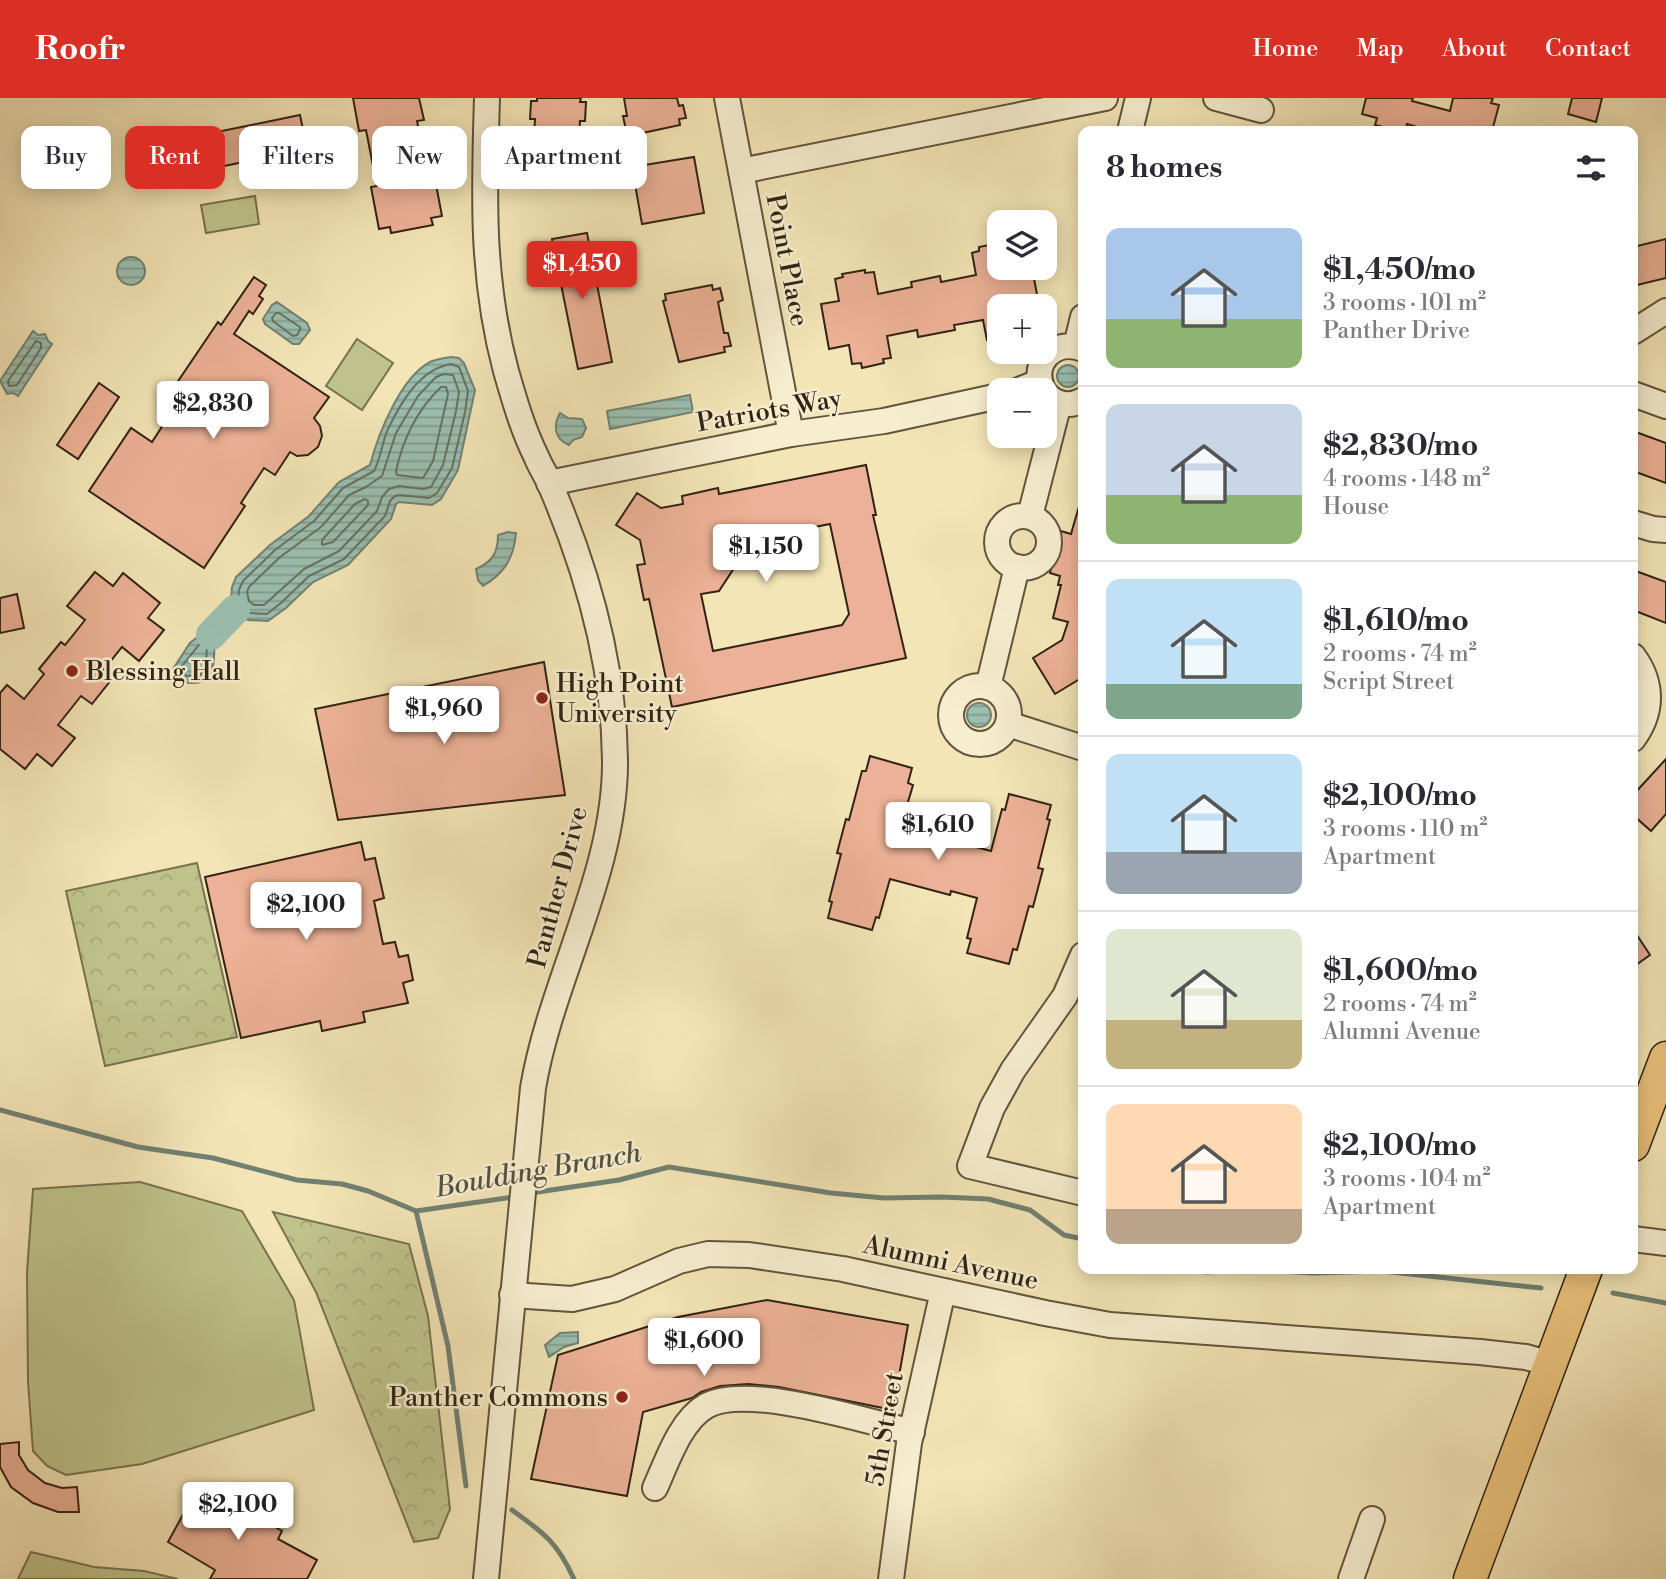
<!DOCTYPE html>
<meta charset="utf-8">
<style>
:root{--surface:#fff;--page:#f7f7f7;--text:#2b2b33;--muted:#7c7c81;--line:#e1e1e2;--accent:#d93025}
body{margin:0;font-family:"Libre Bodoni",serif;background:var(--page);color:var(--text);height:100vh;display:flex;flex-direction:column;font-size:26px;white-space:nowrap}
*{box-sizing:border-box;margin:0}
p{font-size:23px;color:var(--muted)}
.icon{flex:none;width:38px;height:38px;fill:none;stroke:currentColor;stroke-width:2;stroke-linecap:round;stroke-linejoin:round}
.map{position:relative;flex:1;overflow:hidden}
.side{position:absolute;left:1078px;top:28px;width:560px;height:1148px;display:flex;flex-direction:column;background:var(--surface);border-radius:14px;box-shadow:0 4px 18px #0003}
.side>*{flex:none}
.hud{position:absolute;left:21px;top:28px;width:665px;height:63px;display:flex;gap:14px}
.tools{position:absolute;left:987px;top:112px;display:grid;gap:14px}
.tools a{display:grid;place-items:center;width:70px;height:70px;border-radius:14px;background:var(--surface);box-shadow:0 4px 18px #0003;font-size:35px}
.price{position:absolute;translate:-50% -60px;padding:0 16px;border-radius:7px;background:#fff;color:#222;font-size:23px;line-height:46px;filter:drop-shadow(0 2px 4px #0008)}
.price::after{content:'';position:absolute;left:50%;top:42px;width:21px;height:16px;margin-left:-10px;background:inherit;clip-path:polygon(0 0,100% 0,50% 100%)}
.price.selected{background:var(--accent);color:#fff}
ul{padding:0;list-style:none}
li{display:flex;align-items:center;gap:21px;height:175px;padding:0 28px}
li+li{border-top:2px solid var(--line)}
li span{display:grid;place-items:center;flex:none;width:196px;height:140px;border-radius:14px;color:#555}
li>.icon{margin-inline-start:auto}
span .icon{width:84px;height:84px;fill:#fffc;stroke-width:1}
li b{font-size:30px}
h2{display:flex;justify-content:space-between;align-items:center;height:84px;padding:0 28px;font-size:30px}
.chip{padding:0 24px;border-radius:14px;background:var(--surface);box-shadow:0 4px 18px #0003;font-size:24px;line-height:63px}
.chip.selected{background:var(--accent);color:#fff}
header{display:flex;align-items:center;gap:42px;box-sizing:border-box;height:98px;padding:0 35px;background:var(--accent);color:#fff}
header strong{font-size:33px}
nav{display:flex;gap:38px;margin-inline-start:auto;font-size:24px}
.map>svg:first-child{display:block}
.grass{fill:#bfc38b;stroke:#787350;stroke-width:2}
.park{fill:url(#park-crowns);stroke:#787350;stroke-width:2}
.water{fill:url(#water-rules);stroke:#718172;stroke-width:2}
.lines{fill:none;stroke-linecap:round;stroke-linejoin:round}
.shore{stroke:#667162;stroke-width:2}
.stream{stroke:#718172;stroke-width:5}
.river{stroke:#9bbfb1;stroke-width:30}
.building{fill:#ecb196;stroke:#322314;stroke-width:2;fill-rule:evenodd}
.minor-casing{stroke:#62543c;stroke-width:28}
.major-casing{stroke:#322314;stroke-width:35}
.minor{stroke:#f7eed0;stroke-width:24}
.major{stroke:#eac27b;stroke-width:32}
.poi-dot{fill:#8f2418;stroke:#f7eed0;stroke-width:2.5}
.labels{text-anchor:middle;stroke-width:5;stroke-linejoin:round;paint-order:stroke}
.street-label{font-size:26px;fill:#322314;stroke:#f7eed0}
.poi-label{font-size:26px;fill:#322314;stroke:#f7eed0;text-anchor:start}
.water-label{font-size:28px;font-style:italic;fill:#525243;stroke:#f7eed0}
</style>
<header>
<strong>Roofr</strong>
<nav><a>Home</a><a>Map</a><a>About</a><a>Contact</a></nav>
</header>
<div class="map">
<svg width="1666" height="1481" viewBox="0 0 1666 1481">
<defs>
<pattern id="park-crowns" width="20" height="18" patternUnits="userSpaceOnUse" patternTransform="scale(1.75)"><rect width="20" height="18" fill="#bfc38b"/><path d="M2 6a3 3 0 1 1 6 0M12 15a3 3 0 1 1 6 0" fill="none" stroke="#a5a777"/></pattern>
<pattern id="water-rules" width="6" height="5" patternUnits="userSpaceOnUse" patternTransform="scale(1.75)"><rect width="6" height="5" fill="#9bbfb1"/><path d="M0 2.5h6" fill="none" stroke="#7f9b8f"/></pattern>
</defs>
<rect width="100%" height="100%" fill="#f3e5b6"/>
<filter id="stains"><feTurbulence type="fractalNoise" baseFrequency=".00286" numOctaves="4"/><feColorMatrix values="0 0 0 0 .2 0 0 0 0 .09 0 0 0 0 .02 0 0 0 .5 -.17"/></filter>
<radialGradient id="worn" r=".72"><stop offset=".6" stop-color="#630" stop-opacity="0"/><stop offset="1" stop-color="#630" stop-opacity=".3"/></radialGradient>
<!-- grass -->
<g class="grass">
<path d="M255 98 259 126 206 135 201 107Z"/>
<path d="M357 241 393 265 362 312 326 288Z"/>
<path d="M140 1084 242 1113 294 1202 314 1312 142 1366 66 1377 47 1368 33 1353 28 1283 27 1174 33 1091Z"/>
<path d="M31 1454 94 1469 144 1473 178 1481H18Z"/>
</g>
<!-- park -->
<g class="park">
<path d="M197 765 237 939 105 968 66 793Z"/>
<path d="M273 1114 409 1146 428 1218 450 1411 438 1440 414 1444 316 1194Z"/>
</g>
<!-- water -->
<g class="water">
<circle cx="131" cy="173" r="14"/>
<path d="M277 204 307 225 310 232 299 246H293L265 226 263 221 272 207Z"/>
<path d="M33 233 38 237 45 236 48 243 52 246 18 298 13 295 7 296 0 283Z"/>
<path d="M451 259 459 260 464 265 475 292 458 372 441 401 432 407 399 404 396 406 391 421 348 467 313 484 286 510 268 523 248 522 235 512 231 503 232 489 236 479 270 447 309 418 339 384 370 367C378 337 400 280 430 264 436 261 444 260 451 259Z"/>
<circle cx="1068" cy="278" r="11"/>
<path d="M690 297 693 314 610 331 607 313Z"/>
<path d="M560 315 568 320 582 321 586 330 582 339 573 342 569 347C554 341 553 327 560 315Z"/>
<path d="M508 434 516 435C514 459 505 475 483 488L478 482 476 471C492 464 498 455 498 437Z"/>
<path d="M204 534 215 540C213 564 218 591 183 584L173 571 190 545Z"/>
<circle cx="979" cy="617" r="12"/>
<path d="M578 1234V1245L564 1249 549 1259 545 1247 560 1235Z"/>
</g>
<g class="lines">
<!-- shore -->
<g class="shore">
<path d="M276 215H279L300 229V232L297 237 293 238 273 223 272 220Z"/>
<path d="M36 243 41 245V250L17 287 9 288 8 283Z"/>
<path d="M451 266 459 269 468 293 465 314 452 370 437 395 429 400 400 397 395 398 390 403 385 418 344 461 309 478 281 505 267 516 250 515 241 508 238 502 239 492 243 483 275 452 314 423 343 390 374 373C381 360 382 344 388 331 401 304 420 271 451 266Z"/>
<path d="M444 276 453 277 459 294 456 313 443 367 431 389 423 391 399 388 389 391 382 399 377 413 339 453 304 471 264 507H254L249 503 247 494 249 489 280 459 321 429 349 397 366 389 382 378 396 335 418 298 436 279Z"/>
<path d="M441 289H446L448 296 433 363 423 380 397 377 396 373C403 341 417 312 441 289Z"/>
<path d="M365 401 368 403V407L333 444 322 447V442L355 406Z"/>
<path d="M202 543 207 546 206 570 200 577 186 578 181 572 182 568Z"/>
</g>
<!-- stream -->
<g class="stream">
<path d="M0 1012 138 1049 213 1060 297 1082 342 1086 368 1093 416 1113 514 1099"/>
<path d="M531 1095 619 1082 669 1069 831 1095 884 1100 942 1099 988 1101 1030 1112 1064 1137 1083 1141"/>
<path d="M416 1113 448 1248 466 1388"/>
<path d="M1183 1171 1207 1174 1236 1171"/>
<path d="M1245 1171 1313 1175 1382 1173 1541 1190"/>
<path d="M1613 1195 1666 1205"/>
<path d="M512 1412C544 1435 557 1444 574 1481"/>
</g>
<!-- river -->
<path class="river" d="M211 537 235 512"/>
</g>
<!-- building -->
<g class="building">
<path d="M353 0H419L424 22 417 23 428 77 434 76 442 118 431 120 433 127 391 135 390 129 379 131 371 89 377 88 366 32 359 33Z"/>
<path d="M537 0H581L580 4H586L585 23H580L578 56 533 54 535 21H530L531 3H537Z"/>
<path d="M624 0H677L679 8 683 7 686 20 679 21 680 27 633 37 631 31 626 32 623 18H627Z"/>
<path d="M1366 0H1413L1412 3 1450 13 1453 0H1493L1491 5 1499 7 1492 33H1431L1407 26 1405 33H1399L1375 27 1377 20 1362 16Z"/>
<path d="M1572 0H1602L1596 24 1568 16Z"/>
<path d="M300 17 307 51 136 86 129 52Z"/>
<path d="M694 59 704 115 642 126 632 69Z"/>
<path d="M587 135 612 264 578 271 552 141Z"/>
<path d="M1666 141V180L1633 188V149Z"/>
<path d="M999 145V170H1032L1039 207 999 208V240L987 242 983 222 954 227 955 232 918 239 917 232 887 238 891 260 883 261 884 265 862 270 861 265 852 266 849 247 829 251 821 206 839 203 835 181 843 179 842 176 865 172V175L874 174 878 196 912 189 911 184 940 178 941 184 976 177 972 155 979 153V149Z"/>
<path d="M254 179 266 187 259 198 263 201 253 216 249 213 234 236 329 299 314 320 320 328 322 338 318 349 308 357 297 358 290 354 275 377 264 370 241 405 245 408 204 470 89 393 131 330 152 344 174 310 164 304 218 224 221 227Z"/>
<path d="M712 187 713 192 720 190 723 202 718 204 724 235H728L731 248 724 249 725 254 679 264 663 203 666 202 665 196Z"/>
<path d="M99 285 119 299 78 361 57 347Z"/>
<path d="M1633 333 1666 345V385L1633 373Z"/>
<path d="M866 367 876 417H873L906 560 672 609 649 501 644 502 637 467 645 466 640 442 616 427 637 395 661 410 683 406 682 398 718 390 719 396ZM830 426 849 516 842 527 713 553 701 496 719 493 738 464 734 445Z"/>
<path d="M1080 405 1083 406V579L1055 596 1033 560 1062 542 1068 524 1053 520 1061 487H1058L1060 478 1050 475 1061 433 1071 436Z"/>
<path d="M1633 472 1666 484V525L1633 512Z"/>
<path d="M95 474 113 488 123 475 160 505 148 520 164 532 139 563 122 549 102 574 111 582 92 606 81 598 58 627 75 640 52 668 37 656 25 671 0 651V595L7 587 24 601 44 576 39 571 61 544 65 547 85 522 67 508Z"/>
<path d="M17 496 24 530 0 535V500Z"/>
<path d="M544 564 565 697 338 722 315 611Z"/>
<path d="M870 658 912 670 908 685 913 687 901 728 928 735 929 732 962 740 961 745 991 753 1002 711 1005 712 1009 696 1051 707 1047 721 1050 722 1038 770 1043 771 1033 809 1029 808 1017 852 1013 851 1009 866 967 855 971 841 967 840 977 800 951 793 950 797 890 781 879 820 876 819 872 832 828 820 832 804 829 803 841 756 837 755 846 721 849 722 862 673H866Z"/>
<path d="M1666 661V716L1651 733 1633 717V697Z"/>
<path d="M361 744 365 762 375 760 384 800 374 803 383 846 395 844 399 859 408 857 413 882 403 885 408 905 363 914 365 924 322 933 320 923 241 940 205 779Z"/>
<path d="M1633 831 1650 857 1633 869Z"/>
<path d="M767 1202 908 1227 893 1312 779 1289 748 1286 720 1288 701 1294 692 1300 643 1314 627 1398 531 1381 558 1257 678 1219Z"/>
<path d="M19 1344V1357L28 1372 45 1385 62 1390 77 1389 79 1414H58L33 1405 11 1389 0 1369V1346Z"/>
<path d="M197 1391 235 1412 237 1408 244 1412 249 1404 280 1421 275 1429 282 1433 278 1441 317 1462 307 1481H210L215 1472 168 1444Z"/>
</g>
<g class="lines">
<defs>
<g id="minor">
<path d="M727 0 791 336"/>
<path d="M1216 0 1261 12"/>
<path d="M1130 33 1138 0"/>
<path d="M741 73 1105 0"/>
<path d="M1633 234 1666 213"/>
<path d="M1076 248 1083 219"/>
<path d="M1019 292 1039 284"/>
<path d="M1043 292C1030 264 1055 240 1083 251"/>
<path d="M1046 296C1056 307 1070 309 1083 302"/>
<path d="M1633 296 1666 308"/>
<path d="M549 385 791 336 884 323 999 298"/>
<path d="M1030 418 1059 305"/>
<circle cx="1023" cy="444" r="26"/>
<path d="M1633 425 1653 431 1666 432"/>
<path d="M1633 558C1653 585 1653 614 1633 641"/>
<circle cx="980" cy="617" r="29"/>
<path d="M988 589 1017 469"/>
<path d="M1008 626 1083 650"/>
<path d="M1083 857 1065 898 1013 972 992 1010 970 1068 1083 1095"/>
<path d="M1633 1141 1666 1145"/>
<path d="M512 1197 572 1201 615 1191 679 1163 708 1156 749 1157 843 1171 1045 1215 1110 1227 1480 1254 1526 1259 1551 1266"/>
<path d="M655 1390C667 1364 680 1323 706 1308 746 1285 866 1323 912 1334"/>
<path d="M486 1481 533 990C551 882 616 774 615 662 614 566 588 474 550 386 546 377 540 368 536 358 523 332 514 301 506 273 481 180 484 95 487 0"/>
<path d="M891 1481 909 1345 943 1193"/>
<path d="M1351 1481 1372 1421"/>
</g>
<g id="major">
<path d="M1633 1047 1666 960"/>
<path d="M1470 1481 1586 1171"/>
</g>
</defs>
<!-- minor casing -->
<use href="#minor" class="minor-casing"/>
<!-- major casing -->
<use href="#major" class="major-casing"/>
<!-- minor -->
<use href="#minor" class="minor"/>
<!-- major -->
<use href="#major" class="major"/>
</g>
<!-- markers -->
<g class="poi-dot">
<circle cx="72" cy="573" r="7"/>
<circle cx="542" cy="600" r="7"/>
<circle cx="622" cy="1299" r="7"/>
</g>
<g class="labels">
<!-- street labels -->
<g class="street-label">
<text transform="translate(788 162) rotate(79)" y="9">Point Place</text>
<text transform="translate(769 312) rotate(-10)" y="9">Patriots Way</text>
<text transform="translate(557 789) rotate(-75)" y="9">Panther Drive</text>
<text transform="translate(951 1164) rotate(12)" y="9">Alumni Avenue</text>
<text transform="translate(884 1331) rotate(-80)" y="9">5th Street</text>
</g>
<!-- poi labels -->
<g class="poi-label">
<text x="86" y="582">Blessing Hall</text>
<text x="556" y="594">High Point<tspan x="556" dy="30">University</tspan></text>
<text x="608" y="1308" text-anchor="end">Panther Commons</text>
</g>
<!-- water labels -->
<g class="water-label">
<text transform="translate(538 1071) rotate(-10)" y="10">Boulding Branch</text>
</g>
</g>
<rect width="100%" height="100%" filter="url(#stains)"/>
<rect width="100%" height="100%" fill="url(#worn)"/>
</svg>
<div class="tools">
<a><svg class="icon" aria-label="layers" viewBox="0 0 24 24"><path d="M12 4l9 5-9 5-9-5zM3 14l9 5 9-5"/></svg></a>
<a>+</a>
<a>−</a>
</div>
<b class="price selected" style="left:582px;top:203px">$1,450</b>
<b class="price" style="left:213px;top:343px">$2,830</b>
<b class="price" style="left:766px;top:486px">$1,150</b>
<b class="price" style="left:444px;top:648px">$1,960</b>
<b class="price" style="left:938px;top:764px">$1,610</b>
<b class="price" style="left:306px;top:844px">$2,100</b>
<b class="price" style="left:704px;top:1280px">$1,600</b>
<b class="price" style="left:238px;top:1444px">$2,100</b>
<div class="hud">
<a class="chip">Buy</a>
<a class="chip selected">Rent</a>
<a class="chip">Filters</a>
<a class="chip">New</a>
<a class="chip">Apartment</a>
</div>
<section class="side">
<h2>8 homes<svg class="icon" aria-label="filters" viewBox="0 0 24 24"><path d="M4 7h16M4 17h16"/><circle cx="9" cy="7" r="2"/><circle cx="15" cy="17" r="2"/></svg></h2>
<ul>
<li><span style="background:linear-gradient(#a9c7e8 65%,#8fb573 0)"><svg class="icon" aria-label="home" viewBox="0 0 24 24"><path d="M3 11l9-7 9 7M6 9v11h12V9"/></svg></span><div><b>$1,450/mo</b><p>3 rooms · 101 m²</p><p>Panther Drive</p></div></li>
<li><span style="background:linear-gradient(#c9d6e8 65%,#8fb573 0)"><svg class="icon" aria-label="home" viewBox="0 0 24 24"><path d="M3 11l9-7 9 7M6 9v11h12V9"/></svg></span><div><b>$2,830/mo</b><p>4 rooms · 148 m²</p><p>House</p></div></li>
<li><span style="background:linear-gradient(#bfe0f5 75%,#7fa58c 0)"><svg class="icon" aria-label="home" viewBox="0 0 24 24"><path d="M3 11l9-7 9 7M6 9v11h12V9"/></svg></span><div><b>$1,610/mo</b><p>2 rooms · 74 m²</p><p>Script Street</p></div></li>
<li><span style="background:linear-gradient(#bfe0f5 70%,#9aa5b1 0)"><svg class="icon" aria-label="home" viewBox="0 0 24 24"><path d="M3 11l9-7 9 7M6 9v11h12V9"/></svg></span><div><b>$2,100/mo</b><p>3 rooms · 110 m²</p><p>Apartment</p></div></li>
<li><span style="background:linear-gradient(#dfe7d0 65%,#c2b280 0)"><svg class="icon" aria-label="home" viewBox="0 0 24 24"><path d="M3 11l9-7 9 7M6 9v11h12V9"/></svg></span><div><b>$1,600/mo</b><p>2 rooms · 74 m²</p><p>Alumni Avenue</p></div></li>
<li><span style="background:linear-gradient(#ffd9b3 75%,#b9a48a 0)"><svg class="icon" aria-label="home" viewBox="0 0 24 24"><path d="M3 11l9-7 9 7M6 9v11h12V9"/></svg></span><div><b>$2,100/mo</b><p>3 rooms · 104 m²</p><p>Apartment</p></div></li>
</ul>
</section>
</div>
